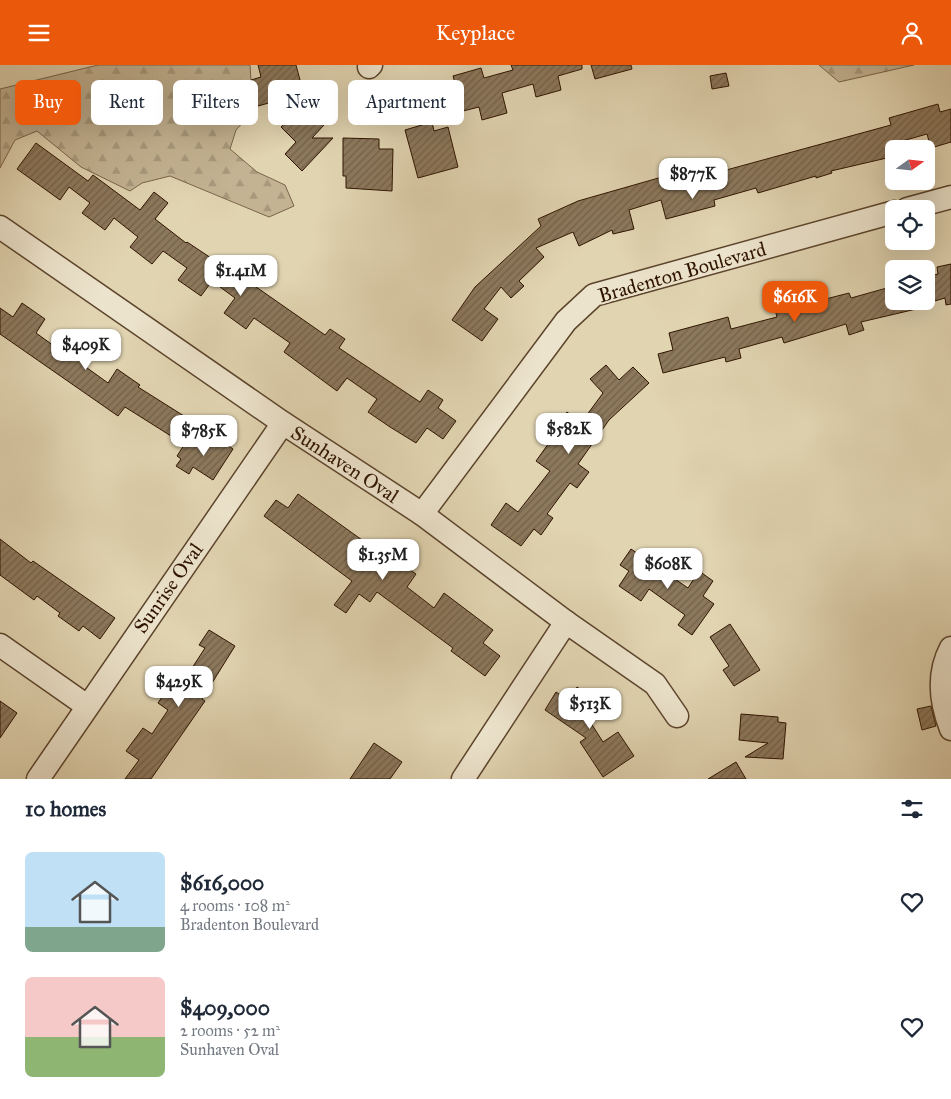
<!DOCTYPE html>
<meta charset="utf-8">
<style>
:root{--surface:#fff;--page:#f6f6f7;--text:#1f2937;--muted:#747a83;--accent:#ea580c}
body{margin:0;font-family:"IM FELL Great Primer",serif;background:var(--page);color:var(--text);height:100vh;display:flex;flex-direction:column;font-size:19px;white-space:nowrap}
*{box-sizing:border-box;margin:0}
p{font-size:16px;color:var(--muted)}
.icon{flex:none;width:28px;height:28px;fill:none;stroke:currentColor;stroke-width:2;stroke-linecap:round;stroke-linejoin:round}
.map{position:relative;height:714px;overflow:hidden}
.panel{display:flex;flex-direction:column;background:var(--surface);flex:1}
.panel>*{flex:none}
.banner{position:absolute;left:15px;top:15px;width:500px;height:45px;display:flex;gap:10px}
.needle{width:32px;rotate:75deg}
.tools{position:absolute;left:885px;top:75px;display:grid;gap:10px}
.tools a{display:grid;place-items:center;width:50px;height:50px;border-radius:8px;background:var(--surface);box-shadow:0 5px 20px #0002;font-size:25px}
.price{position:absolute;translate:-50% -42px;padding:0 11px;border-radius:10px;background:#fff;color:#222;font-size:16px;line-height:32px;filter:drop-shadow(0 1px 2px #0008)}
.price::after{content:'';position:absolute;left:50%;top:30px;width:15px;height:11px;margin-left:-8px;background:inherit;clip-path:polygon(0 0,100% 0,50% 100%)}
.price.selected{background:var(--accent);color:#fff}
ul{padding:0;list-style:none}
li{display:flex;align-items:center;gap:15px;height:125px;padding:0 25px}
li span{display:grid;place-items:center;flex:none;width:140px;height:100px;border-radius:8px;color:#555}
li>.icon{margin-inline-start:auto}
span .icon{width:60px;height:60px;fill:#fffc;stroke-width:1}
li b{font-size:21px}
h2{display:flex;justify-content:space-between;align-items:center;height:60px;padding:0 25px;font-size:21px}
.pill{padding:0 18px;border-radius:8px;background:var(--surface);box-shadow:0 5px 20px #0002;font-size:18px;line-height:45px}
.pill.selected{background:var(--accent);color:#fff}
header{display:flex;justify-content:space-between;align-items:center;height:65px;padding:0 25px;background:var(--accent);color:#fff;font-size:22px;font-weight:600}
.map>svg:first-child{display:block}
.forest{fill:url(#forest-firs);stroke:#79644a}
.building{fill:url(#building-hatch);stroke:#2f1400}
.lines{fill:none;stroke-linecap:round;stroke-linejoin:round}
.minor-casing{stroke:#5c442c;stroke-width:25}
.minor{stroke:#ece3cc;stroke-width:22}
.labels{text-anchor:middle;stroke-width:4;stroke-linejoin:round;paint-order:stroke}
.street-label{font-size:20px;fill:#2f1400;stroke:#ece3cc}
</style>
<header><svg class="icon" aria-label="menu" viewBox="0 0 24 24"><path d="M4 6h16M4 12h16M4 18h16"/></svg>Keyplace<svg class="icon" aria-label="person" viewBox="0 0 24 24"><circle cx="12" cy="8" r="4"/><path d="M4 21q1-7 8-7t8 7"/></svg></header>
<div class="map">
<svg width="951" height="714" viewBox="0 0 951 714">
<defs>
<pattern id="forest-firs" width="22" height="20" patternUnits="userSpaceOnUse" patternTransform="scale(1.25)"><rect width="22" height="20" fill="#c3b393"/><path d="M5 1l3.5 6h-7zM16 11l3.5 6h-7z" fill="#a8997d"/></pattern>
<pattern id="building-hatch" width="6" height="6" patternUnits="userSpaceOnUse" patternTransform="scale(1.25)"><rect width="6" height="6" fill="#8c785c"/><path d="M-1 1l2-2M0 6l6-6M5 7l2-2" fill="none" stroke="#73614a"/></pattern>
</defs>
<rect width="100%" height="100%" fill="#e1d4b1"/>
<filter id="stains"><feTurbulence type="fractalNoise" baseFrequency=".004" numOctaves="4"/><feColorMatrix values="0 0 0 0 .2 0 0 0 0 .09 0 0 0 0 .02 0 0 0 .5 -.17"/></filter>
<radialGradient id="worn" r=".72"><stop offset=".6" stop-color="#630" stop-opacity="0"/><stop offset="1" stop-color="#630" stop-opacity=".3"/></radialGradient>
<!-- forest -->
<g class="forest">
<path d="M98 0H250L251 15 258 41 236 65 230 84 257 107 285 120 294 141 269 152 170 111 142 118 130 126 81 102 37 66 15 75 0 103V24Z"/>
<path d="M819 0H914L839 17Z"/>
</g>
<!-- building -->
<g class="building">
<path d="M258 0H296L300 15 293 17 297 30 258 41 251 15 261 12Z"/>
<path d="M511 0H582V4L558 11 561 25 536 32 533 19 502 28 507 48 482 55 479 42 463 46 453 11 481 3 484 13 513 5Z"/>
<path d="M591 0H631L632 4 595 14Z"/>
<path d="M726 8 729 21 712 24 710 11Z"/>
<path d="M938 39 940 47 951 44V77L931 83 927 69 888 80 891 92 831 106 832 108 816 113V111L758 128 756 123 714 135 715 141 666 154 661 135 629 145 634 164 613 169 612 165 579 181 573 167 536 183 544 192 519 216 524 221 511 233 501 222 484 244 498 254 482 276 452 255 475 222 541 161 538 154 578 136 669 110 672 120 708 110 891 60 889 53Z"/>
<path d="M303 40 324 60 312 73H333L302 106 285 89 296 77 281 62Z"/>
<path d="M432 57 434 66 448 62 458 102 418 113 405 65Z"/>
<path d="M343 73 379 74V84H393L392 126 346 123V111H343Z"/>
<path d="M36 78 88 116 93 110 140 145 154 127 168 138 155 154 186 178 187 177 235 209 236 208 325 270 330 264 345 274 339 283 420 337 428 325 443 335 438 343 456 356 443 374 427 363 416 378 390 362 368 347 377 334 347 313 337 326 284 287 290 278 254 253 246 264 224 248 235 233 212 216 201 231 178 215 187 203 163 186 152 199 130 182 138 172 114 153 105 165 82 148 90 138 69 122 60 135 17 104Z"/>
<path d="M951 199V239L946 240 945 233 928 238 929 241 861 257 864 265 849 270 846 259 784 278 782 272 739 284 741 293 726 297 725 292 663 308 658 289 673 285 669 268 728 252 731 264 777 252 774 241 812 230 814 237 849 228 851 233 894 221V236H926V212L938 209 937 202Z"/>
<path d="M22 238 45 254 36 268 61 286 70 272 92 287 83 300 108 318 117 304 140 320 138 322 184 351 171 371 125 342 118 351 0 269V243L13 252Z"/>
<path d="M606 300 619 315 633 302 649 318 609 355 578 399 589 407 577 423 570 418 547 449 553 453 541 470 534 464 521 481 491 460 506 438 518 447 550 406 536 396 554 371 551 369 567 347 581 358 603 328 590 314Z"/>
<path d="M210 368 233 384 213 415 193 402 189 409 176 401 181 394 177 391 188 374 201 383Z"/>
<path d="M298 429 369 480 361 491 370 500 382 508 392 493 416 509 407 522 434 543 444 528 493 565 483 578 500 591 485 611 451 586 453 583 377 527 370 537 359 529 346 548 334 540 352 516 264 451 276 435 288 443Z"/>
<path d="M0 474 31 498 33 496 115 553 100 574 83 561 79 566 58 551 60 548 37 531 34 535 0 510Z"/>
<path d="M631 484 688 523 699 506 713 516 703 531 714 539 692 570 678 560 685 550 649 524 641 536 619 521 629 506 620 500Z"/>
<path d="M730 559 760 605 734 621 723 605 729 601 710 572Z"/>
<path d="M209 565 235 581 202 634 205 636 151 714H125L139 695 126 686 143 663 152 669 168 645 158 638 174 614 181 620 205 583 199 580Z"/>
<path d="M577 622 600 638 589 655 603 677 618 667 634 691 603 712 580 677 586 673 545 645 556 627 568 635Z"/>
<path d="M0 636 17 648 0 673Z"/>
<path d="M931 641 936 661 922 665 917 644Z"/>
<path d="M741 649 778 652V657L786 658 783 694 745 692 768 678 739 675Z"/>
<path d="M374 678 402 697 390 714H350Z"/>
<path d="M736 697 746 714H708Z"/>
</g>
<g class="lines">
<defs>
<g id="minor">
<path d="M369 2 371 0"/>
<path d="M907 144 951 132"/>
<path d="M0 162 283 358 422 449 566 557 655 619 677 651"/>
<path d="M422 449 566 256 594 230 894 147"/>
<path d="M0 580 87 641"/>
<path d="M951 583C937 609 940 636 951 664"/>
<path d="M38 714 283 358"/>
<path d="M463 714 566 557"/>
</g>
</defs>
<!-- minor casing -->
<use href="#minor" class="minor-casing"/>
<!-- minor -->
<use href="#minor" class="minor"/>
</g>
<g class="labels">
<!-- street labels -->
<g class="street-label">
<text transform="translate(682 207) rotate(-16)" y="7">Bradenton Boulevard</text>
<text transform="translate(345 399) rotate(33)" y="7">Sunhaven Oval</text>
<text transform="translate(168 523) rotate(-55)" y="7">Sunrise Oval</text>
</g>
</g>
<rect width="100%" height="100%" filter="url(#stains)"/>
<rect width="100%" height="100%" fill="url(#worn)"/>
</svg>
<div class="tools">
<a><svg class="needle" viewBox="-14 -14 28 28"><path d="M0-13l5 13h-10z" fill="#e53935"/><path d="M0 13l5-13h-10z" fill="#747a83"/></svg></a>
<a><svg class="icon" aria-label="locate" viewBox="0 0 24 24"><circle cx="12" cy="12" r="6"/><path d="M12 2v4M12 18v4M2 12h4M18 12h4"/></svg></a>
<a><svg class="icon" aria-label="layers" viewBox="0 0 24 24"><path d="M12 4l9 5-9 5-9-5zM3 14l9 5 9-5"/></svg></a>
</div>
<b class="price" style="left:693px;top:135px">$877K</b>
<b class="price" style="left:241px;top:232px">$1.41M</b>
<b class="price selected" style="left:795px;top:258px">$616K</b>
<b class="price" style="left:86px;top:306px">$409K</b>
<b class="price" style="left:569px;top:390px">$582K</b>
<b class="price" style="left:204px;top:392px">$785K</b>
<b class="price" style="left:383px;top:516px">$1.35M</b>
<b class="price" style="left:668px;top:525px">$608K</b>
<b class="price" style="left:179px;top:643px">$429K</b>
<b class="price" style="left:590px;top:665px">$513K</b>
<div class="banner">
<a class="pill selected">Buy</a>
<a class="pill">Rent</a>
<a class="pill">Filters</a>
<a class="pill">New</a>
<a class="pill">Apartment</a>
</div>
</div>
<section class="panel">
<h2>10 homes<svg class="icon" aria-label="filters" viewBox="0 0 24 24"><path d="M4 7h16M4 17h16"/><circle cx="9" cy="7" r="2"/><circle cx="15" cy="17" r="2"/></svg></h2>
<ul>
<li><span style="background:linear-gradient(#bfe0f5 75%,#7fa58c 0)"><svg class="icon" aria-label="home" viewBox="0 0 24 24"><path d="M3 11l9-7 9 7M6 9v11h12V9"/></svg></span><div><b>$616,000</b><p>4 rooms · 108 m²</p><p>Bradenton Boulevard</p></div><svg class="icon" aria-label="heart" viewBox="0 0 24 24"><path d="M12 20l-8-8c-3-5 5-10 8-4 3-6 11-1 8 4z"/></svg></li>
<li><span style="background:linear-gradient(#f6c9c9 60%,#8fb573 0)"><svg class="icon" aria-label="home" viewBox="0 0 24 24"><path d="M3 11l9-7 9 7M6 9v11h12V9"/></svg></span><div><b>$409,000</b><p>2 rooms · 52 m²</p><p>Sunhaven Oval</p></div><svg class="icon" aria-label="heart" viewBox="0 0 24 24"><path d="M12 20l-8-8c-3-5 5-10 8-4 3-6 11-1 8 4z"/></svg></li>
</ul>
</section>
